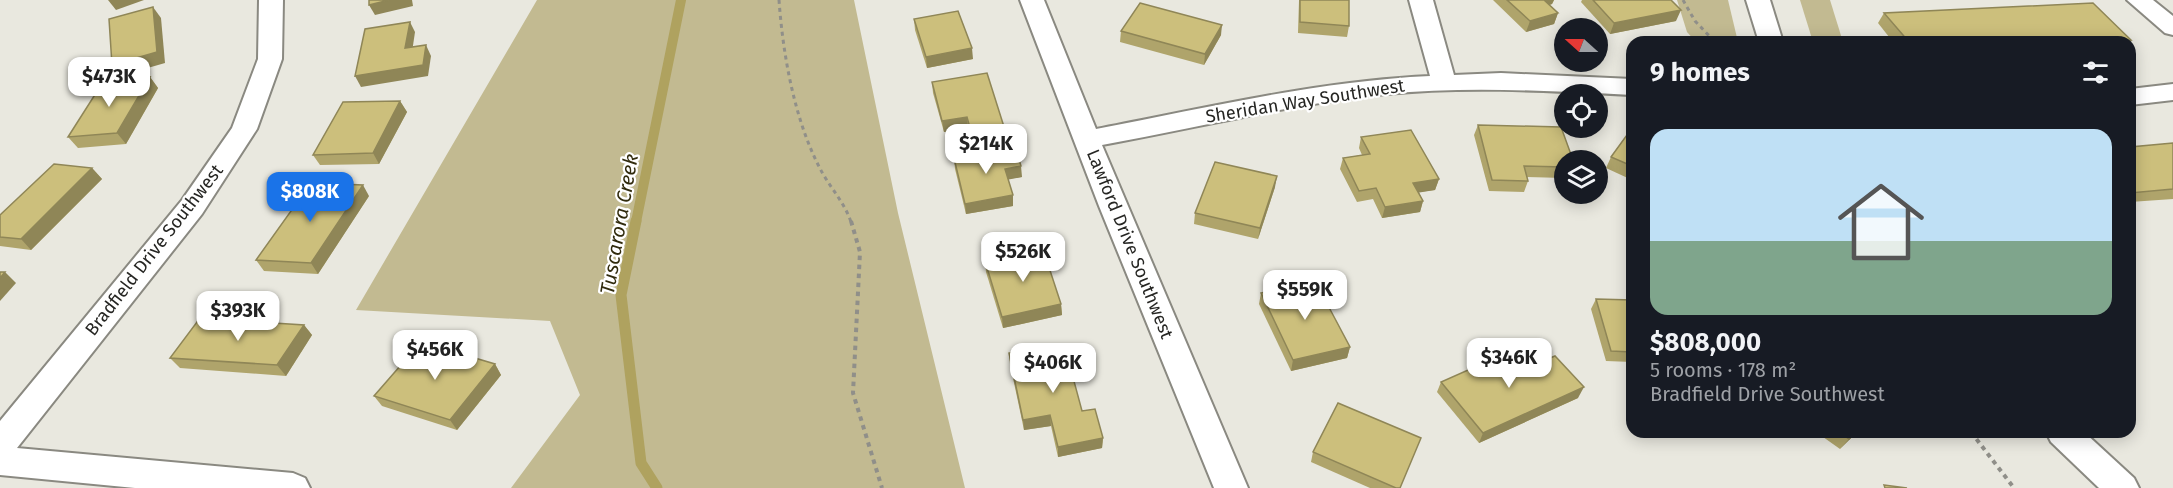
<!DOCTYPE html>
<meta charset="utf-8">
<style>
:root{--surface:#171b24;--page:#20242c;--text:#f1f3f6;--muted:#9ea1a6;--line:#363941;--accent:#1a73e8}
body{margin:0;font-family:"Fira Sans",sans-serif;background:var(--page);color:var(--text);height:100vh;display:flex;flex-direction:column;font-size:22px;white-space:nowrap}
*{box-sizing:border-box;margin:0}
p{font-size:20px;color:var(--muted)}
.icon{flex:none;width:33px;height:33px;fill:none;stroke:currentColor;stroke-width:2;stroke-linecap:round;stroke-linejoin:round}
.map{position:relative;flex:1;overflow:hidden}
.details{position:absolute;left:1626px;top:36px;width:510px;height:402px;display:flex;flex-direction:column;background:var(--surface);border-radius:18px;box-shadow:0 3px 15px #0003}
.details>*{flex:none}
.needle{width:39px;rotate:291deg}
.tools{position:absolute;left:1554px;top:18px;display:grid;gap:12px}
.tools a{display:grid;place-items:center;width:54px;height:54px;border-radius:50%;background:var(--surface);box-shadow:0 3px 15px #0003;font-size:30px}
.price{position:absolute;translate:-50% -51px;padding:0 14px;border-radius:12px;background:#fff;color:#222;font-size:20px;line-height:39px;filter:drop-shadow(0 2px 3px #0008)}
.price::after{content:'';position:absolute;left:50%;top:36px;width:18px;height:14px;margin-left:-9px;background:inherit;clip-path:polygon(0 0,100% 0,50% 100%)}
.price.active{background:var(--accent);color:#fff}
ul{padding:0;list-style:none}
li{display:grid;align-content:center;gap:12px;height:318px;padding:0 24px}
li+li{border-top:2px solid var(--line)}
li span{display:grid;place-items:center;height:186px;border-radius:18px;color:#555}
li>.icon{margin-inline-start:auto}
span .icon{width:108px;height:108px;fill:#fffc;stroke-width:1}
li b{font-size:26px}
h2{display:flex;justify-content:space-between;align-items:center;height:72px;padding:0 24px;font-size:26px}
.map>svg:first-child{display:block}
.green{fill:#c2ba91}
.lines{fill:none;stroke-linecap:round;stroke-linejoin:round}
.stream-far1{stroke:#afa25f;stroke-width:10}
.stream{stroke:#afa25f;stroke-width:11}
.street-casing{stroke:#8a8981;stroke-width:4}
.path-far1{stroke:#908f89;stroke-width:3;stroke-dasharray:4 4;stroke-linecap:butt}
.path{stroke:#908f89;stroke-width:4;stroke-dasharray:4.5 4.5;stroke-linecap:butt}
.street{fill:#fff;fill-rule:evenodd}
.wall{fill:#afa46b}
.shaded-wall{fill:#8f8657}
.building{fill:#ccbf7c;stroke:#8f8657;stroke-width:1.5}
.labels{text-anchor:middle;stroke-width:4.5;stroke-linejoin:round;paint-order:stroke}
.street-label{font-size:18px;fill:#262623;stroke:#fff}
.water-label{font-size:20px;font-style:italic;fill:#312b0d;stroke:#fff}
</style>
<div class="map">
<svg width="2173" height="488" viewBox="0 0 2173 488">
<rect width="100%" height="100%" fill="#e9e8df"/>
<!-- green -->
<g class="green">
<path d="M537 0H854L898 213 965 488H511L580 395 550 321 356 310Z"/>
<path d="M1677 0H1728L1738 42H1696L1687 32Z"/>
<path d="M1800 0H1830L1843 42H1813Z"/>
</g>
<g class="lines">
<!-- stream-far1 -->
<path class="stream-far1" d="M636 222 681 0"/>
<!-- stream -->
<path class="stream" d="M636 221 621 295 641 463 657 488"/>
<defs>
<g id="street">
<path d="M259 0H283L282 59 257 129 202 214 17 448 293 473 305 478 310 488H135L0 475V421L182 200 232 128 258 59Z"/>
<path d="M1020 0H1044L1096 129C1206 108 1318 81 1430 76L1409 0H1433L1454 75 1501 73 1632 79V95C1550 91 1467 86 1386 94 1291 104 1196 128 1102 145L1248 488H1214L1099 206Z"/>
<path d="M1746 0H1770L1783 42H1759Z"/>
<path d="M2127 0H2153L2173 16V35L2165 33Z"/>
<path d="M2173 84V100L2130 105V89Z"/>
<path d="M2046 432H2084L2134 478 2139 488H2099L2051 442Z"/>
</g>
</defs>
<!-- street casing -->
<use href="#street" class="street-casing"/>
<!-- path-far1 -->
<g class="path-far1">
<path d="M779 0C783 56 795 124 823 174 833 191 845 204 851 222"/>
<path d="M1683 0 1695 21 1715 42"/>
</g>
<!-- path -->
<g class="path">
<path d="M851 221 860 252 853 393 882 488"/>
<path d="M1971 432 2014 488"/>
</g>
<!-- street -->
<use href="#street" class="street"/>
</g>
<!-- wall -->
<g class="wall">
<path d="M1299 0H1349V26L1347 37 1298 33Z"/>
<path d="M1493 0H1554L1552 4 1549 5 1558 13 1554 24 1526 32Z"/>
<path d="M1582 0H1671L1676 21 1610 34 1581 2Z"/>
<path d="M1884 13 2131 40 2130 42H1893L1878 23Z"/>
<path d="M914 19 973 59 927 68 915 30Z"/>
<path d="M1121 31 1221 35 1204 65 1120 42Z"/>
<path d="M150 77 158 88 126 144 78 148 68 137Z"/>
<path d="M932 82 1005 130 1006 140 973 146 968 128 944 132 933 93Z"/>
<path d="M400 101 407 112 379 164 320 165 313 155Z"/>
<path d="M1478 125 1564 160V178L1527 177 1528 181 1524 192 1489 191 1474 135Z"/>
<path d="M1632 128V180L1606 168 1611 157Z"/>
<path d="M1361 137 1439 179 1435 190 1419 192 1423 201 1420 212 1382 218 1373 199 1357 202 1340 169 1343 158 1362 155 1359 148Z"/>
<path d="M2173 143V199L2130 202V147Z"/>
<path d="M954 158 1022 177 1008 179 1013 195V206L966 214 955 169Z"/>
<path d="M92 168 102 179 31 250 0 246V215Z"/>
<path d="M1275 187 1258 239 1194 224 1195 213Z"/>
<path d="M369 196 318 274 264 271 256 260Z"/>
<path d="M985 261 1061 304 1062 315 1003 328 986 272Z"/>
<path d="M1261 293 1350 347 1347 358 1291 371 1259 304Z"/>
<path d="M1596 299 1632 300V362L1606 361 1591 309Z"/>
<path d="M304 325 312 335 286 376 180 368 170 358Z"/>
<path d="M1009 353 1082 411 1103 438 1102 448 1058 457 1051 426 1024 430 1010 364Z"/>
<path d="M495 364 501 375 457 430 382 406 374 396Z"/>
<path d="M1526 368 1578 398 1479 443 1437 392 1441 382Z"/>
<path d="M1816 432H1857L1840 449Z"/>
<path d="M1313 452 1400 488H1370L1311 462Z"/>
</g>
<!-- shaded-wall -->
<g class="shaded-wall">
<path d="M108 0H144L116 10Z"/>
<path d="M389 0H412L413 6 375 15 369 5Z"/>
<path d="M1541 0H1554L1552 4 1538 9Z"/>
<path d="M153 7 161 18 165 63 120 76 112 65Z"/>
<path d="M1681 10 1676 21 1610 34 1614 23Z"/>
<path d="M1558 13 1554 24 1526 32 1530 21Z"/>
<path d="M410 22 415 32 411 59 405 48Z"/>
<path d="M1222 25 1221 35 1204 65 1205 54Z"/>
<path d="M426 45 431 56 428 76 361 87 355 76Z"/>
<path d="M972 48 973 59 927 68 926 57Z"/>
<path d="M150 77 158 88 126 144 117 133Z"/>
<path d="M400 101 407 112 379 164 373 153Z"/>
<path d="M967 117 968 128 944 132 942 121Z"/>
<path d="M1005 130 1006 140 973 146 972 135Z"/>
<path d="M1021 166 1022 177 1006 180 1005 169Z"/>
<path d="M92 168 102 179 31 250 21 239Z"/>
<path d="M1277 176 1275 187 1258 239 1260 228Z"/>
<path d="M1439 179 1435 190 1410 194 1413 183Z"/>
<path d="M363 185 369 196 318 274 311 263Z"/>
<path d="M1013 195V206L966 214 965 204Z"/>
<path d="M1423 201 1420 212 1382 218 1385 207Z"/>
<path d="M5 272 16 283 0 301V278Z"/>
<path d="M1061 304 1062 315 1003 328 1002 317Z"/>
<path d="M304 325 312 335 286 376 277 365Z"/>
<path d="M1350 347 1347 358 1291 371 1293 360Z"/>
<path d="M495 364 501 375 457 430 450 420Z"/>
<path d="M1584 387 1578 398 1479 443 1483 433Z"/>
<path d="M1050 415 1051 426 1024 430 1023 420Z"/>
<path d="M1856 432H1857L1840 449 1849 439Z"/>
<path d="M1103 438 1102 448 1058 457V447Z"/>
</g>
<!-- building -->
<g class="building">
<path d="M369 0H389L369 5Z"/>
<path d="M1300 0H1349V26L1300 22Z"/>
<path d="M1507 0H1544L1558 13 1530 21Z"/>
<path d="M1593 0H1671L1681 10 1614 23Z"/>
<path d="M1140 3 1222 25 1205 54 1121 31Z"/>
<path d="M2093 3 2131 40 2091 42H1909L1884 13Z"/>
<path d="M153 7 157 52 112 65 109 19Z"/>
<path d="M958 11 972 48 926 57 914 19Z"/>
<path d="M410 22 405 48 426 45 423 65 355 76 365 29Z"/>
<path d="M987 73 1005 130 972 135 967 117 942 121 932 82Z"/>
<path d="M150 77 117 133 68 137 103 82Z"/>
<path d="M400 101 373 153 313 155 343 102Z"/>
<path d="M1478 125 1561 127 1573 160H1564V167L1524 166 1528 181 1492 180Z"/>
<path d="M1632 128V166L1611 157Z"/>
<path d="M1411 130 1439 179 1413 183 1423 201 1385 207 1376 188 1359 191 1343 158 1370 154 1361 137Z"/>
<path d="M2173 143V189L2130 193V147Z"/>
<path d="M1015 147 1021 166 1005 169 1013 195 965 204 954 158Z"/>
<path d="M1215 162 1277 176 1260 228 1195 213Z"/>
<path d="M54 164 92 168 21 239 0 237V215Z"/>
<path d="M311 183 363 185 311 263 256 260Z"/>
<path d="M1043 249 1061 304 1002 317 985 261Z"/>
<path d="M0 272H5L0 278Z"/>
<path d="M1315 281 1350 347 1293 360 1261 293Z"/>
<path d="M1596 299 1632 300V352L1611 351Z"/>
<path d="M200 318 304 325 277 365 170 358Z"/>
<path d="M421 342 495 364 450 420 374 396Z"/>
<path d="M1064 344 1082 411 1095 409 1103 438 1058 447 1050 415 1023 420 1009 353Z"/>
<path d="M1511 351 1526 368 1555 356 1584 387 1483 433 1441 382Z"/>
<path d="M1338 403 1421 438 1400 488H1396L1313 452Z"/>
<path d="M1839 432H1856L1849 439Z"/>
<path d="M1884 485 1907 488H1885Z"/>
</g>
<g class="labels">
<!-- street labels -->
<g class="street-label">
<text transform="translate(1305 101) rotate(-9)" y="6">Sheridan Way Southwest</text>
<text transform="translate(1130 244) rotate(68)" y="6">Lawford Drive Southwest</text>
<text transform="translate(154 250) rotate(-52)" y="6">Bradfield Drive Southwest</text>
</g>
<!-- water labels -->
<g class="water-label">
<text transform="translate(619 224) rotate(-80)" y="7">Tuscarora Creek</text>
</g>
</g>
</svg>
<div class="tools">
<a><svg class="needle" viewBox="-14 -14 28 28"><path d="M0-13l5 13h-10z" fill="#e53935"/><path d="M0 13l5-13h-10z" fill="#9ea1a6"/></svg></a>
<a><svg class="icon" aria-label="locate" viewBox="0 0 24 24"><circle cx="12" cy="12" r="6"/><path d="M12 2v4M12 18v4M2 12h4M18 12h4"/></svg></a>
<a><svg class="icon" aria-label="layers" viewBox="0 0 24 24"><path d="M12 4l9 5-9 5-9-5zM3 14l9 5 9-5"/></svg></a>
</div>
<b class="price" style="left:109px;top:108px">$473K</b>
<b class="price" style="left:986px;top:175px">$214K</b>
<b class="price active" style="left:310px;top:223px">$808K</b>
<b class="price" style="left:1023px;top:283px">$526K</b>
<b class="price" style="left:1305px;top:321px">$559K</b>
<b class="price" style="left:238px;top:342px">$393K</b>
<b class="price" style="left:435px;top:381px">$456K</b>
<b class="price" style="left:1509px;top:389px">$346K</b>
<b class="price" style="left:1053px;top:394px">$406K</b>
<section class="details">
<h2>9 homes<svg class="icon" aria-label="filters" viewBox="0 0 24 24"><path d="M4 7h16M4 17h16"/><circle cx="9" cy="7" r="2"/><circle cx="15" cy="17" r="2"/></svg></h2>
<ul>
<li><span style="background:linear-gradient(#bfe0f5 60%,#7fa58c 0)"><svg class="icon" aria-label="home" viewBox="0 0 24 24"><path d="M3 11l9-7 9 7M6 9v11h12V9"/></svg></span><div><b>$808,000</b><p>5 rooms · 178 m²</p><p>Bradfield Drive Southwest</p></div></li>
</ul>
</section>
</div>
